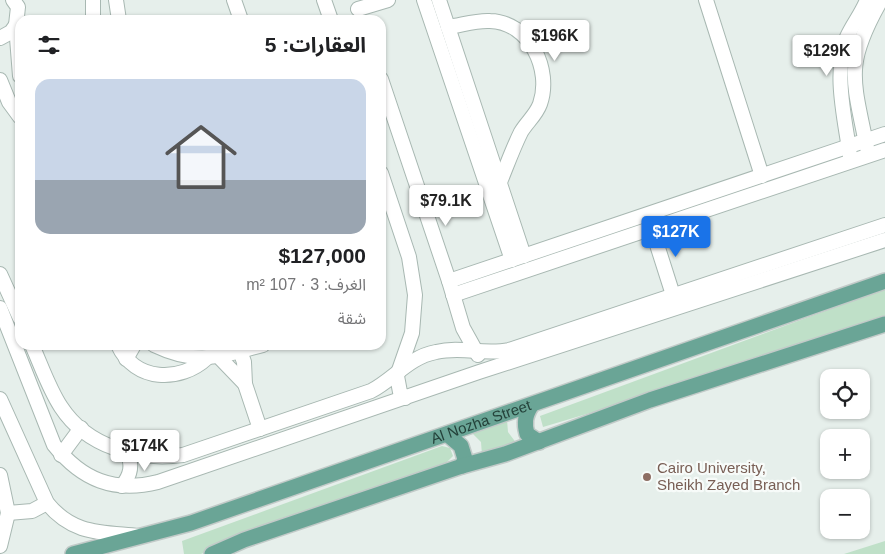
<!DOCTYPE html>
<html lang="ar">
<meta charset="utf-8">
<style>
:root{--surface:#fff;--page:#f2f2f2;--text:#202124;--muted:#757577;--accent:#1a73e8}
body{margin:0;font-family:Arial,"Noto Sans Arabic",sans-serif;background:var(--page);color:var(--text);direction:rtl;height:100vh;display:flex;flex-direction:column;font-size:19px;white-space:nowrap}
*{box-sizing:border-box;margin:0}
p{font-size:16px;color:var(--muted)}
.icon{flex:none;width:28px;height:28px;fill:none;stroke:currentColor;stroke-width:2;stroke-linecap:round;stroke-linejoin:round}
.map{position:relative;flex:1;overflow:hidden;direction:ltr}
.sheet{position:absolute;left:15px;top:15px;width:371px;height:335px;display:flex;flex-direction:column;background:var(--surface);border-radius:15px;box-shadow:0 1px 4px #0004;direction:rtl}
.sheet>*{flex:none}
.tools{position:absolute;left:820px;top:369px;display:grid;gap:10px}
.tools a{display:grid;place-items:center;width:50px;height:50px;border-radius:10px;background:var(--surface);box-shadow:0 1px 4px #0004;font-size:25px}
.price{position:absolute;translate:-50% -42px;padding:0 11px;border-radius:5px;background:#fff;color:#222;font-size:16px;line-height:32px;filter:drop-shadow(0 1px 2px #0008)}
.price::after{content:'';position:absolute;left:50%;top:30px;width:15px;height:11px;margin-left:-8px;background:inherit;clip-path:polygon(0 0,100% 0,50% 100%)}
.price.active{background:var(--accent);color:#fff}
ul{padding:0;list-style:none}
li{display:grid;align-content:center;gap:10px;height:265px;padding:0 20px}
li span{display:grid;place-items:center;height:155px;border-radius:15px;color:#555}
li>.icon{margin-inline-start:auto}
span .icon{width:90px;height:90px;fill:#fffc;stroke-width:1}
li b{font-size:21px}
h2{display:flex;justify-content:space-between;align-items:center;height:60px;padding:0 20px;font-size:21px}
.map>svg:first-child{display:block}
.green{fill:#bfe0c8}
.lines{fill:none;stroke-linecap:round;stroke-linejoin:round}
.minor-casing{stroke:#a8b8b2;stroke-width:16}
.major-casing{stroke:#c2cac8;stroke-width:18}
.minor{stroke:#fff;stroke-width:14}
.major{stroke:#6aa596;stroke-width:15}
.education-dot{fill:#8d6e63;stroke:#f7fbf9;stroke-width:2}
.labels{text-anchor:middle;stroke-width:4.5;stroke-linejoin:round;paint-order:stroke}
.street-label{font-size:15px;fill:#24423a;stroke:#f7fbf9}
.education-label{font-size:15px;fill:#785e54;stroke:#f7fbf9;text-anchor:start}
</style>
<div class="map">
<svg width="885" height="554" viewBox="0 0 885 554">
<rect width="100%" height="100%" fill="#e6efeb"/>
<!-- green -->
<g class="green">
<path d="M885 289V318L711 377 543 427 540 416Z"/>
<path d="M507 420 508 432 517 444 482 455 481 442 472 433Z"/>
<path d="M442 446 450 448 453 456 444 465 201 554H184L182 541Z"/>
<path d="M885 541V554H844Z"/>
</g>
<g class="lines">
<defs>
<g id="minor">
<path d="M13 0 18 7 16 25 20 76"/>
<path d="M116 0 119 20"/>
<path d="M234 0 241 20"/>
<path d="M324 0 331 20"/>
<path d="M424 0 512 260"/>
<path d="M439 0 524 256"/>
<path d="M706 0 762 176"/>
<path d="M358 9 388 0"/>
<path d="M93 20V0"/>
<path d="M448 27C462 25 477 20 490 21 530 22 552 70 540 104 536 115 527 122 521 132 513 148 507 165 500 182"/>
<path d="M0 38 11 32 16 25"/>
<path d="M381 79 449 281 463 328 478 355"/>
<path d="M0 80 9 102 20 117"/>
<path d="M867 148C853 78 844 65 881 0"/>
<path d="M850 156C845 118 833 74 847 37 853 24 862 13 867 0"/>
<path d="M381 173 409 257 415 295 412 333 397 376 400 392 405 398"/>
<path d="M652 229 673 295"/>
<path d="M0 274 20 318"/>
<path d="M449 281 885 134"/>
<path d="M453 295 885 150"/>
<path d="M0 308 54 445C82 480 114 493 158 482L479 372 885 240"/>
<path d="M32 345C41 365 49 389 61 407 87 447 138 461 183 455L371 391C394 379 409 357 436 352 461 346 484 355 509 350L885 225"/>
<path d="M118 345C135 382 180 383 207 358"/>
<path d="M154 345C198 366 219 356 263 345"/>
<path d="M240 351 244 362 245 384 260 429"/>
<path d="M219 357 245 384"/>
<path d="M126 359 134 345"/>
<path d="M0 399 47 503C73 535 101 532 139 536"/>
<path d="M61 455 81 428"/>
<path d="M0 475 8 513 0 546"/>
<path d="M122 486C131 475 133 465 127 452"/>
<path d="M8 513 32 511 47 503"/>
</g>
<g id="major">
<path d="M531 406C525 416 524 423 527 434L539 442"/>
<path d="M447 434 461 446 465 459 462 466"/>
<path id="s1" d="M73 554 191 523 885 281"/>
<path d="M212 554 244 540 462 466 505 454 650 400 885 324"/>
</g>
</defs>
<!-- minor casing -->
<use href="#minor" class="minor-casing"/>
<!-- major casing -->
<use href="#major" class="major-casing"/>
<!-- minor -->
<use href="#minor" class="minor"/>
<!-- major -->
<use href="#major" class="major"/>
</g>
<!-- markers -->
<circle class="education-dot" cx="647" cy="477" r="5"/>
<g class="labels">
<!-- street labels -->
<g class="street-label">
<text dy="5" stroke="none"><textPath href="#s1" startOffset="429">Al Nozha Street</textPath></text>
</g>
<!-- education labels -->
<g class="education-label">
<text x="657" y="473">Cairo University,<tspan x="657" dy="17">Sheikh Zayed Branch</tspan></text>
</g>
</g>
</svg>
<div class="tools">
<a><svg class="icon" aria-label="locate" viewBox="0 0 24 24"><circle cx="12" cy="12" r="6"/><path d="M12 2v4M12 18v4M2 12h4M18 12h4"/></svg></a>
<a>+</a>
<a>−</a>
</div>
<b class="price" style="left:555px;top:62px">$196K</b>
<b class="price" style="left:827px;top:77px">$129K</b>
<b class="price" style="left:446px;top:227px">$79.1K</b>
<b class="price active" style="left:676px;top:258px">$127K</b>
<b class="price" style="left:145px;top:472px">$174K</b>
<section class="sheet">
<h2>العقارات: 5<svg class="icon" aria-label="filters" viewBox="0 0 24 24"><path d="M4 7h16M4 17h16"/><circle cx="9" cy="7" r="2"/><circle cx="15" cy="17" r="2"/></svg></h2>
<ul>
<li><span style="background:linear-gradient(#c9d6e8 65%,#9aa5b1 0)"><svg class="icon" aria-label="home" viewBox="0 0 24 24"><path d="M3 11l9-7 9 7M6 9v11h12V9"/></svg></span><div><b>$127,000</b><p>الغرف: 3 · 107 m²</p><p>شقة</p></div></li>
</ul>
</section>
</div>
